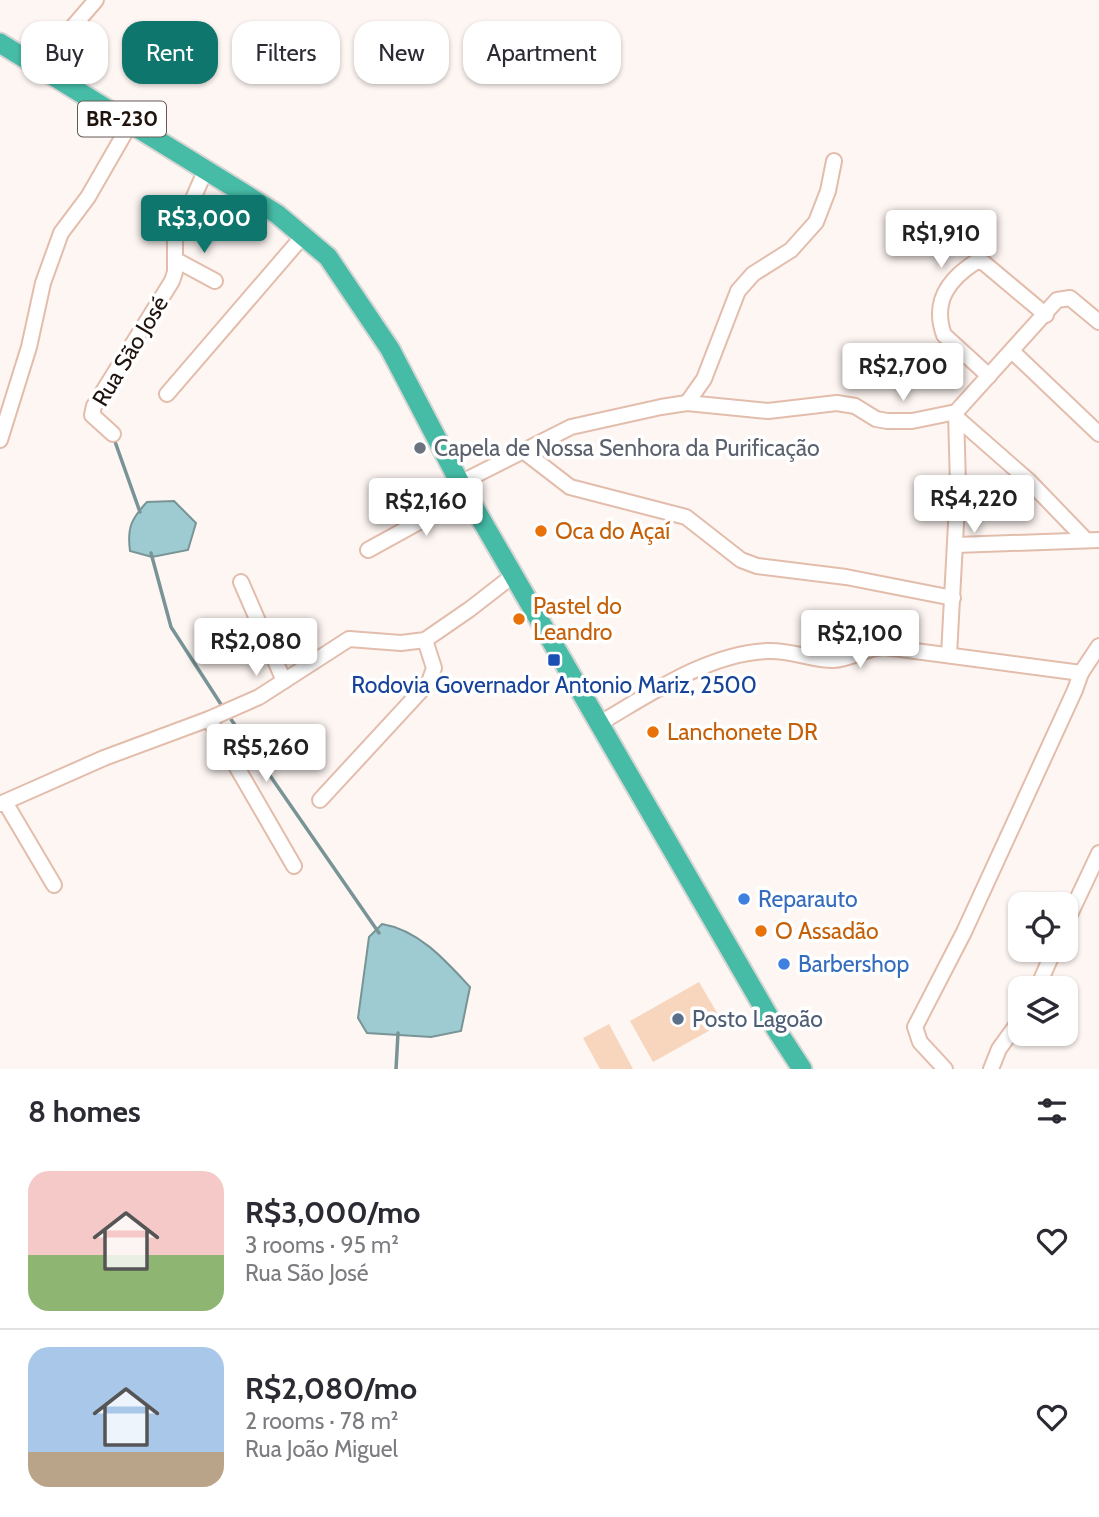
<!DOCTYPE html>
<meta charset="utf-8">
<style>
:root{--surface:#fff;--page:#f7f7f7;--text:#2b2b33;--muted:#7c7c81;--line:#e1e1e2;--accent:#0f766e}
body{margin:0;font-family:Cabin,sans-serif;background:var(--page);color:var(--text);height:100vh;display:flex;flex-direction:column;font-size:26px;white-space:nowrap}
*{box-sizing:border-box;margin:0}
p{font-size:23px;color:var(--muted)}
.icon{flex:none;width:38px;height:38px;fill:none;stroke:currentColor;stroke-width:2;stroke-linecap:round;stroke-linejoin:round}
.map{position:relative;height:1069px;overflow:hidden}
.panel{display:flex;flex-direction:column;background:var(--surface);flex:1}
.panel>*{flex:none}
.banner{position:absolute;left:21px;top:21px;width:700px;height:63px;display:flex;gap:14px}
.tools{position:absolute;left:1008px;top:892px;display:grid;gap:14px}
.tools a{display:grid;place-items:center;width:70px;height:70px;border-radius:14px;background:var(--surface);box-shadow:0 2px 5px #0004;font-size:35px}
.price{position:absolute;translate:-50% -60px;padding:0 16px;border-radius:7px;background:#fff;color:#222;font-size:23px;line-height:46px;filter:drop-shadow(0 2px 4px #0008)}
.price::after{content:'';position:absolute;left:50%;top:42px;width:21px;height:16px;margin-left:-10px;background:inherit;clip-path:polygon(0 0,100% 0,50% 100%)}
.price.on{background:var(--accent);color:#fff}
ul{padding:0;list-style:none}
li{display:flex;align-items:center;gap:21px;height:175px;padding:0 28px}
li+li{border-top:2px solid var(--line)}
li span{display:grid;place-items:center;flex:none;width:196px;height:140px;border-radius:21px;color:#555}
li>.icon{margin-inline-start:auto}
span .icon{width:84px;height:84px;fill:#fffc;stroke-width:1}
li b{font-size:30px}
h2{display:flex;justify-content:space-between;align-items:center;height:84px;padding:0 28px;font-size:30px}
.tag{padding:0 24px;border-radius:21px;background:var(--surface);box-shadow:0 2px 5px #0004;font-size:24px;line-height:63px}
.tag.on{background:var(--accent);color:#fff}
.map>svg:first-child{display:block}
.water{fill:#9dcbd1;stroke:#789496;stroke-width:2}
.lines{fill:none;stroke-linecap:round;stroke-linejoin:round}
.stream{stroke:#789496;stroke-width:3.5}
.building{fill:#f7d6bd}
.minor-casing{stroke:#e3bdac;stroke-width:18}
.highway-casing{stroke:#d7d5d3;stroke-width:23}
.minor{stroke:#fff;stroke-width:14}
.highway{stroke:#46bca7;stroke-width:19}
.worship-dot{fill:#6b7280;stroke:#fff;stroke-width:2.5}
.food-dot{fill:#e8710a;stroke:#fff;stroke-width:2.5}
.transit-dot{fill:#1a4fb4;stroke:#fff;stroke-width:2.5}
.shop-dot{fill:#3f7fe0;stroke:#fff;stroke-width:2.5}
.service-dot{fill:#5c6f8a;stroke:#fff;stroke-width:2.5}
.labels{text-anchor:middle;stroke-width:7;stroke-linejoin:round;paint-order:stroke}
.shield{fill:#fff;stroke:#635a56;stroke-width:2}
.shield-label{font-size:21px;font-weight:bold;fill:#20130d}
.street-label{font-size:23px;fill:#20130d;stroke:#fff}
.worship-label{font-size:23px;fill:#5b616d;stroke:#fff;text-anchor:start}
.food-label{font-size:23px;fill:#c56008;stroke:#fff;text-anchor:start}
.transit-label{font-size:23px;fill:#164399;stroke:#fff}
.shop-label{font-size:23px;fill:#366cbe;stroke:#fff;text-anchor:start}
.service-label{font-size:23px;fill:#4e5e75;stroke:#fff;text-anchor:start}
</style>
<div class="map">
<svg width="1099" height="1069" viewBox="0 0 1099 1069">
<rect width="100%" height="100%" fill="#fef6f3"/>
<!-- water -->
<g class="water">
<path d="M174 501 196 523 188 550 152 557 130 551C127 528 131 519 147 502Z"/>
<path d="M382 924C419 930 446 961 470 987L461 1031 431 1037 367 1033 358 1018 369 937Z"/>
</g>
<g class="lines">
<!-- stream -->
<g class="stream">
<path d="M113 436 140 512"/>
<path d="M151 553 171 627 224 709"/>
<path d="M228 715 379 933"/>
<path d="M396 1069 398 1033"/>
</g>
</g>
<!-- building -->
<g class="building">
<path d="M699 982 723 1023 653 1062 630 1021Z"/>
<path d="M609 1024 633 1069H600L583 1038Z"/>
</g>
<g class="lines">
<defs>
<g id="minor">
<path d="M39 66 96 0"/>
<path d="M176 260 215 281"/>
<path d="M1013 352 1099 434"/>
<path d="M989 376 944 335C932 302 948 279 977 261L984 263 1046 315"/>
<path d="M167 394 303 236"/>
<path d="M687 403 704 379 738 291 753 274 791 250 816 222 828 191 834 161"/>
<path d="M956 417 1029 481 1085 539"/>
<path d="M113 434 92 415 94 406 172 281 175 272V240L206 169"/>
<path d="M0 440 29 347 43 283 61 233 88 197 130 124"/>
<path d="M522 450 570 487 686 517 741 560 757 566 846 577 953 598"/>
<path d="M460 483 571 427 661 407 687 403 768 411 837 403 855 406 876 419 887 421H912L956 412 1057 300 1070 298 1099 322"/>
<path d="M956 545 1099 540"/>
<path d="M368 550 468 495"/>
<path d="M241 582 284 681"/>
<path d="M949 655 958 486 956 412"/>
<path d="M209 719 294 866"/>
<path d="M600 723C650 694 708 653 768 651 791 650 812 660 833 660 850 660 866 647 885 647L1081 673 1099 646"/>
<path d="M320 800 429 682 434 668 425 640"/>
<path d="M5 802 54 885"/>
<path d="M0 804 104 758 209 719 259 697 349 639 401 643 425 640 470 609 515 574"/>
<path d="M1066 923 1099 853"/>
<path d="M1037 989 1054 950"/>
<path d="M945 1069 920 1042 915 1027 964 932 1075 690 1081 673"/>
<path d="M991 1069 999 1049 1020 1020"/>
</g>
<path id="highway" d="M0 43 277 214 328 257 390 349 460 483 776 1029 802 1069"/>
</defs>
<!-- minor casing -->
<use href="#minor" class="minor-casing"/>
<!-- highway casing -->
<use href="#highway" class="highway-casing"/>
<!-- minor -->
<use href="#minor" class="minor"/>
<!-- highway -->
<use href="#highway" class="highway"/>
</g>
<!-- markers -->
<circle class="worship-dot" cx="420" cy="448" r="7"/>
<g class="food-dot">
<circle cx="541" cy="531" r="7"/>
<circle cx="519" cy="619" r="7"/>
<circle cx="653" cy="732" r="7"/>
<circle cx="761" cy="931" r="7"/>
</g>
<rect class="transit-dot" x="547" y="653" width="14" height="14" rx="3.5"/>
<g class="shop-dot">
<circle cx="744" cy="899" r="7"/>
<circle cx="784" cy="964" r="7"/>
</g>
<circle class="service-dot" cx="678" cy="1019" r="7"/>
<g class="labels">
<!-- shield labels -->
<rect class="shield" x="78" y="101.5" width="88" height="35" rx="5"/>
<g class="shield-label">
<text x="122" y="126">BR-230</text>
</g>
<!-- street labels -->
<g class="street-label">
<text transform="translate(130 351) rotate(-59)" y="8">Rua São José</text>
</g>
<!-- worship labels -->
<g class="worship-label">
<text x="434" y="456">Capela de Nossa Senhora da Purificação</text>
</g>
<!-- food labels -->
<g class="food-label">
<text x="555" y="539">Oca do Açaí</text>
<text x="533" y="614">Pastel do<tspan x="533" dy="26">Leandro</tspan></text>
<text x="667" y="740">Lanchonete DR</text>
<text x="775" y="939">O Assadão</text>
</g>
<!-- transit labels -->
<g class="transit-label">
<text x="554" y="693">Rodovia Governador Antonio Mariz, 2500</text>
</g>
<!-- shop labels -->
<g class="shop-label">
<text x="758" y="907">Reparauto</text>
<text x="798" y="972">Barbershop</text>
</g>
<!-- service labels -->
<g class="service-label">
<text x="692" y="1027">Posto Lagoão</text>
</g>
</g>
</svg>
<div class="tools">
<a><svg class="icon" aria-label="locate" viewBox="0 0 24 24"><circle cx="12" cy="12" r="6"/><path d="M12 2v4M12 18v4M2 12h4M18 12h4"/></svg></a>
<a><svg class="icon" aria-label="layers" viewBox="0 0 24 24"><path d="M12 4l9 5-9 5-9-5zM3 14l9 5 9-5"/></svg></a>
</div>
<b class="price on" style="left:204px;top:255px">R$3,000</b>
<b class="price" style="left:941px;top:270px">R$1,910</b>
<b class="price" style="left:903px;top:403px">R$2,700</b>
<b class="price" style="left:974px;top:535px">R$4,220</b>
<b class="price" style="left:426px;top:538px">R$2,160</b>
<b class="price" style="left:860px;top:670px">R$2,100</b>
<b class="price" style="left:256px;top:678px">R$2,080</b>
<b class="price" style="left:266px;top:784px">R$5,260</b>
<div class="banner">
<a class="tag">Buy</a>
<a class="tag on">Rent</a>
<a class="tag">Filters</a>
<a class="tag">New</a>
<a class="tag">Apartment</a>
</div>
</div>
<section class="panel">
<h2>8 homes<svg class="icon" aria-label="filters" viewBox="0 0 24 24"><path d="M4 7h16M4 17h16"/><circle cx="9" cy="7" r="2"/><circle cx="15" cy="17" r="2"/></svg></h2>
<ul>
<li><span style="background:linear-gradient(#f6c9c9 60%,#8fb573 0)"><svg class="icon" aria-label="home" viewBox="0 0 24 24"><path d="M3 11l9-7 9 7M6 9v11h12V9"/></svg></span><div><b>R$3,000/mo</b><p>3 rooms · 95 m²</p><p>Rua São José</p></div><svg class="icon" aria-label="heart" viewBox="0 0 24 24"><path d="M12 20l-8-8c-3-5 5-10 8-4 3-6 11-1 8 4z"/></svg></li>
<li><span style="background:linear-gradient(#a9c7e8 75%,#b9a48a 0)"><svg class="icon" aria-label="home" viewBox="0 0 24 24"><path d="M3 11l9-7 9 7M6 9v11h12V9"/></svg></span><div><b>R$2,080/mo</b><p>2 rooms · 78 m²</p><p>Rua João Miguel</p></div><svg class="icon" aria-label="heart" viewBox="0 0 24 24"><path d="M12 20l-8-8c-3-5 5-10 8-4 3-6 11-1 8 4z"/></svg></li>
</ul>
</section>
